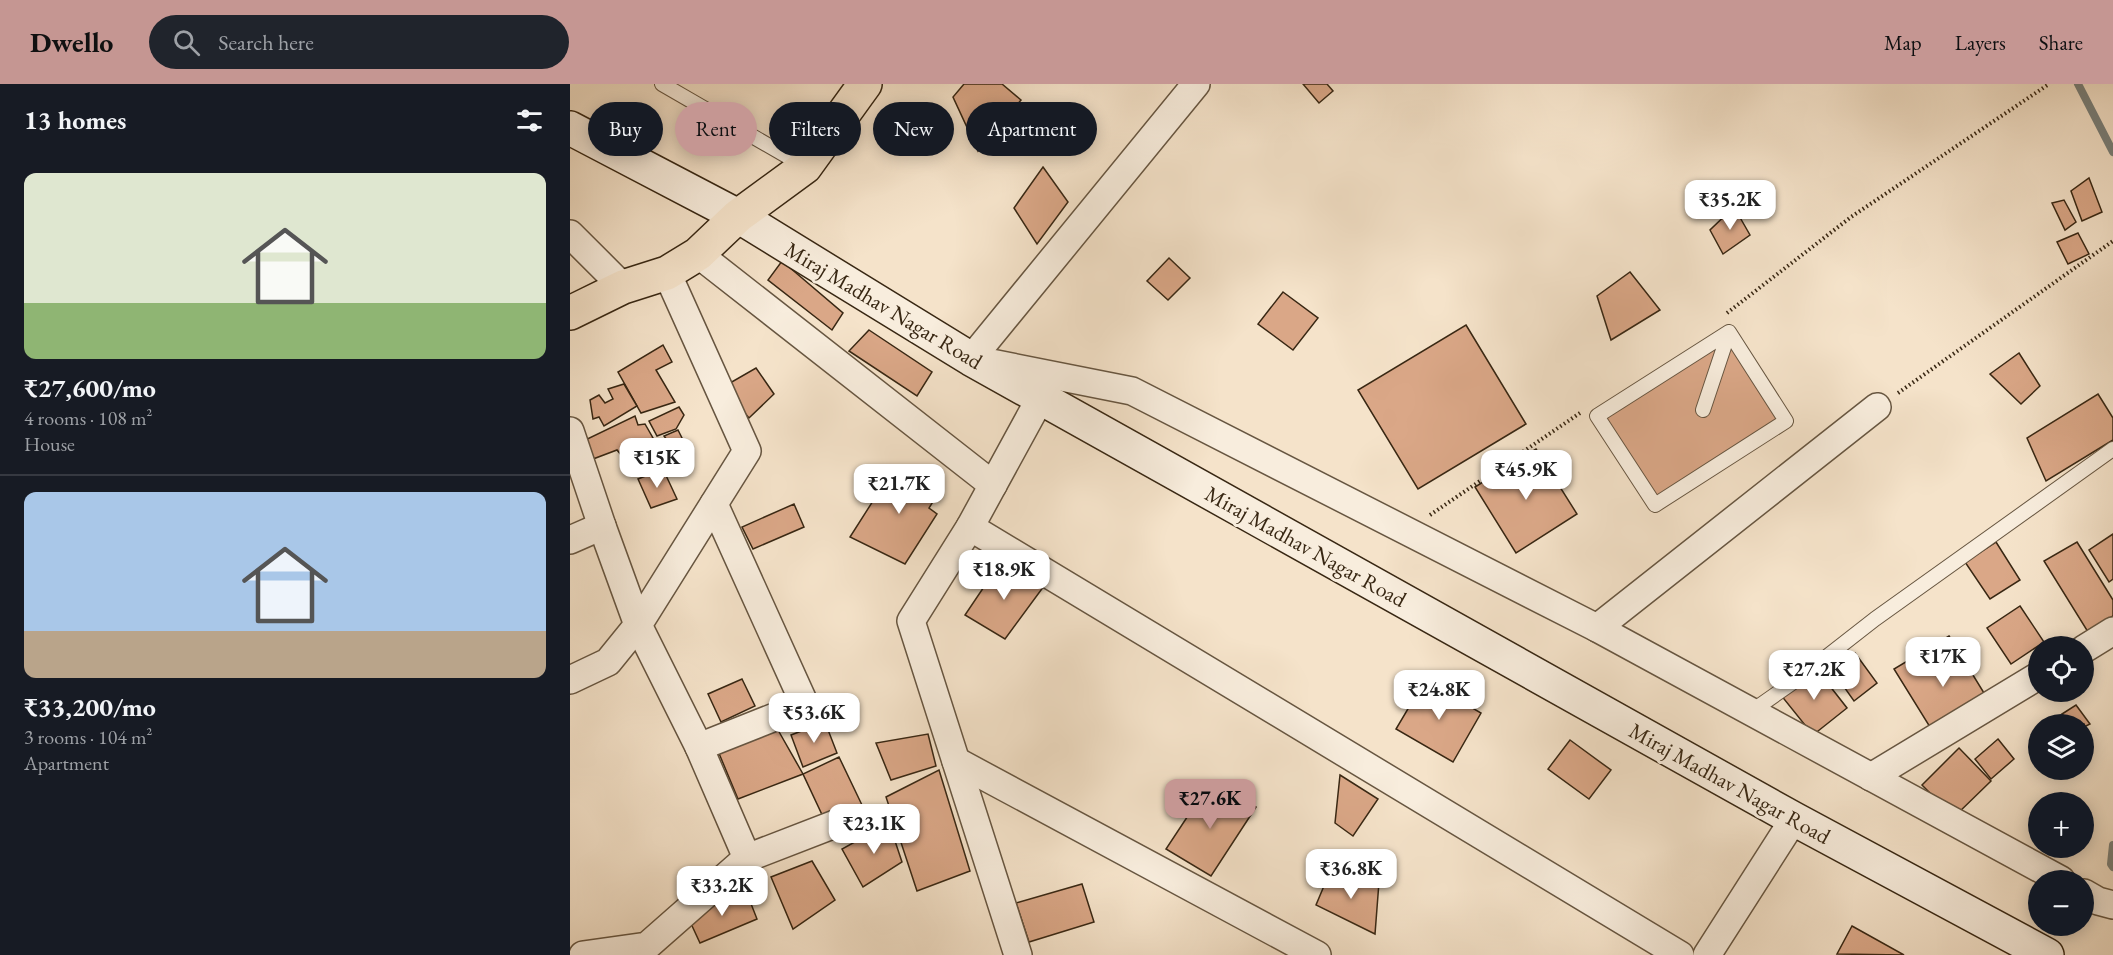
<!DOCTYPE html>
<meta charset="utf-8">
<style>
:root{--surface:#171b24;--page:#20242c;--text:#f1f3f6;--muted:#9ea1a6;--line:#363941;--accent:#c59692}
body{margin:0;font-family:"EB Garamond",serif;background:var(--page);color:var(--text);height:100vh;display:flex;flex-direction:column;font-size:22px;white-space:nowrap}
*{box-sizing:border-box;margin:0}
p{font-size:20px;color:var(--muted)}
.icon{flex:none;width:33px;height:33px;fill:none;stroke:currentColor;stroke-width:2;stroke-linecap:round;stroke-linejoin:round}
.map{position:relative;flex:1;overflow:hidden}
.sheet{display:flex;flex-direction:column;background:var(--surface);width:570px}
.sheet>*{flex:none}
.banner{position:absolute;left:18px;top:18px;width:570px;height:54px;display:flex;gap:12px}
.controls{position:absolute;left:1458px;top:552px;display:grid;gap:12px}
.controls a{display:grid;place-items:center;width:66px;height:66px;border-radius:50%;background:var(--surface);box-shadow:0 3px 15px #0003;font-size:30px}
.price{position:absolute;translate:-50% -51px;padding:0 14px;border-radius:12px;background:#fff;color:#222;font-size:20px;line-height:39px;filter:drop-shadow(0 2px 3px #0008)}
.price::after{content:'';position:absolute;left:50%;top:36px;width:18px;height:14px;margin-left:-9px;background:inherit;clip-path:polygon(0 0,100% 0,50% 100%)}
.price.current{background:var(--accent);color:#111}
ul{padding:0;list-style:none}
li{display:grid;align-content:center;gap:12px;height:318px;padding:0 24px}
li+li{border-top:2px solid var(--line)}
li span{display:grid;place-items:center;height:186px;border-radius:12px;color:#555}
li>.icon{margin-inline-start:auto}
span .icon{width:108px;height:108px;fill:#fffc;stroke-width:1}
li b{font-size:26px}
h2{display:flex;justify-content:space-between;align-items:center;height:72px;padding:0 24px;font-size:26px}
.pill{padding:0 21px;border-radius:27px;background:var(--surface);box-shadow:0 3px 15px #0003;font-size:21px;line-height:54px}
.pill.current{background:var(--accent);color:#111}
header{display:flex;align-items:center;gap:36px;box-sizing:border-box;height:84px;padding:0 30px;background:var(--accent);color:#111}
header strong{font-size:28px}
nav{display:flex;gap:33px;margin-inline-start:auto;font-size:21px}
.search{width:420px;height:54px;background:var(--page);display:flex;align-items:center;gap:15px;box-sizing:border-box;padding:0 21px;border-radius:33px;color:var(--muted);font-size:22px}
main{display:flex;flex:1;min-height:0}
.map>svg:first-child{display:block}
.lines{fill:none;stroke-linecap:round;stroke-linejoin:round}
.stream{stroke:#78807c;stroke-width:8}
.building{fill:#daa787;stroke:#382713;stroke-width:1.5}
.lane-casing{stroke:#675641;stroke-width:16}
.street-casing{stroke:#675641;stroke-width:30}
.secondary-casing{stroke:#382713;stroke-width:36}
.primary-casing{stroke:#382713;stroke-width:36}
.path{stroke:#382713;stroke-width:4;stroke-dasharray:1.5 3;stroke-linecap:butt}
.lane{stroke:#f8eddd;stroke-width:14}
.street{stroke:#f8eddd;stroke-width:27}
.secondary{stroke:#f8eddd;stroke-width:33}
.primary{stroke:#f5e3ca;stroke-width:33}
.labels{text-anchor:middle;stroke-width:6;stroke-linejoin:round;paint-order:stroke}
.street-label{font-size:22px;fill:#382713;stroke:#f8eddd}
</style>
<header>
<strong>Dwello</strong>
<div class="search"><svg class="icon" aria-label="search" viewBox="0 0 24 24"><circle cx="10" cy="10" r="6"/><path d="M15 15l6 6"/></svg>Search here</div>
<nav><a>Map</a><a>Layers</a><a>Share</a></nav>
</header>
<main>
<section class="sheet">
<h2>13 homes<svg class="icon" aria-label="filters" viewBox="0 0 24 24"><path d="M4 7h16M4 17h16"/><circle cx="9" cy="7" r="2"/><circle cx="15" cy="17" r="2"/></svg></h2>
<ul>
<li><span style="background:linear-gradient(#dfe7d0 70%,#8fb573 0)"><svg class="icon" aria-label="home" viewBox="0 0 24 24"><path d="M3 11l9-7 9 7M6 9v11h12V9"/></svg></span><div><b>₹27,600/mo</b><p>4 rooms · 108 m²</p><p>House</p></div></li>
<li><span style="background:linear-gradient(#a9c7e8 75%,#b9a48a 0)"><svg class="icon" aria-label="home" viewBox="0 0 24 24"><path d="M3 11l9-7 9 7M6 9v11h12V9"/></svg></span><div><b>₹33,200/mo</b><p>3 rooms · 104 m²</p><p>Apartment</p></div></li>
</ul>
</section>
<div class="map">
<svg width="1543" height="871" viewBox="0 0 1543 871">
<rect width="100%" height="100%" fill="#f5e3ca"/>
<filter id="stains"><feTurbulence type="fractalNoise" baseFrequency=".00333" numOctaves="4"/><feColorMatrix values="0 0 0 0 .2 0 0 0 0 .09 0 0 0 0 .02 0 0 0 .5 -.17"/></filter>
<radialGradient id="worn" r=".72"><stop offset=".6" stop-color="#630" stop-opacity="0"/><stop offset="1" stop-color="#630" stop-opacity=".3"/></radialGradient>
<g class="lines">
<!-- stream -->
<g class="stream">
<path d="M1508 0 1543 68"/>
<path d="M1543 761 1541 780 1543 783"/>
</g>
</g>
<!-- building -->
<g class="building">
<path d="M394 0H432L451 16 408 67 383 13Z"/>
<path d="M733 0H757L763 7 749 19Z"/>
<path d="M473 83 498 118 467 160 444 124Z"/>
<path d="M1519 94 1532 128 1512 137 1501 107Z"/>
<path d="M1494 116 1506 138 1495 146 1482 119Z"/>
<path d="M1164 123 1180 151 1153 170 1140 146Z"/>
<path d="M1508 149 1519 170 1498 180 1487 158Z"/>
<path d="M599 174 620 194 598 216 577 197Z"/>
<path d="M212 177 273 229 262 246 198 196Z"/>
<path d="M1060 188 1090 226 1041 256 1027 212Z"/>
<path d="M713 208 748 234 723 266 688 240Z"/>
<path d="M896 241 956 340 848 405 788 306Z"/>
<path d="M299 246 362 288 347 312 279 267Z"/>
<path d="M1159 248 1216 337 1085 421 1027 332Z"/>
<path d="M93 261 102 278 86 286 105 318 71 329 48 288Z"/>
<path d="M1449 269 1470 302 1451 320 1420 290Z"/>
<path d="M186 284 204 310 179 334 153 303Z"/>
<path d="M54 300 67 322 34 342 29 333 23 335 20 316 29 311 35 319 43 315 38 305Z"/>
<path d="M1528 310 1543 334V356L1476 397 1457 354Z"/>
<path d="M109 323 114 331 106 345 87 352 79 337Z"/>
<path d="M65 332 68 341 75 340 83 354 52 372 47 366 23 375 11 358Z"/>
<path d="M108 346 113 356 105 361V359L101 361 94 352Z"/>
<path d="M80 360 87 364V371L64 381 60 372Z"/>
<path d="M966 365 1007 430 946 469 905 403Z"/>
<path d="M324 384 340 395 345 384 372 403 359 424 367 430 335 480 280 453Z"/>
<path d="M93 385 107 415 81 424 68 395Z"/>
<path d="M224 420 234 443 183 465 172 443Z"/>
<path d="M1543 450V495L1539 498 1519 466Z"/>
<path d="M1426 458 1450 496 1420 515 1395 478Z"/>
<path d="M1507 458 1543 516V532L1518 548 1474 477Z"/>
<path d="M430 479 474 502 435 555 395 531Z"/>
<path d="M1450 522 1474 558 1441 580 1417 544Z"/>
<path d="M1379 552 1422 622 1368 656 1324 585Z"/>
<path d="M1285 569 1307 599 1284 617 1262 586Z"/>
<path d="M1245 583 1277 624 1243 651 1210 610Z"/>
<path d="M172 595 185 622 151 638 138 610Z"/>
<path d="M855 596 911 629 883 678 826 645Z"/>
<path d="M1506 621 1520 640 1514 643V640H1501L1492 630Z"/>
<path d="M255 638 267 669 233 683 221 651Z"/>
<path d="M208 646 233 690 168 715 148 667Z"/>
<path d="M358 650 366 682 321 696 306 659Z"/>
<path d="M1428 655 1444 675 1421 695 1405 675Z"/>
<path d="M1000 656 1041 686 1019 715 978 685Z"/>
<path d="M1389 664 1421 697 1384 733 1352 701Z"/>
<path d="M269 673 292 721 255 737 233 690Z"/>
<path d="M369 686 400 787 347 807 316 713Z"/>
<path d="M770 691 808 715 783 752 765 739Z"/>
<path d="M637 703 686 723 641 792 596 765Z"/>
<path d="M319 739 332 778 293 803 272 765Z"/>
<path d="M242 777 265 816 223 845 201 793Z"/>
<path d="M759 790 809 798 805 850 746 821Z"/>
<path d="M512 800 524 838 459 858 446 819Z"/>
<path d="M176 807 187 835 130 859 117 831Z"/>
<path d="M1282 842 1334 871 1267 870Z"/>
</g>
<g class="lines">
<defs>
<g id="lane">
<path d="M92 0 234 82"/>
<path d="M1133 326 1159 248 1216 337 1085 421 1027 332 1159 248"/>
<path d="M1182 627 1232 592 1305 535 1543 365"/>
</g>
<g id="street">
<path d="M626 0 401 275 562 307 1027 544 1491 796"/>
<path d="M0 150 53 203"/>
<path d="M128 170 423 401"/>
<path d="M97 189 177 367 68 541 129 663 177 774"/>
<path d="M0 347 32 442 68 541 38 578 0 596"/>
<path d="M400 443 1110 871"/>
<path d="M0 456 32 442"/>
<path d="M1027 544 1307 323"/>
<path d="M1514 565 1543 547"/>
<path d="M129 663 235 621 144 420"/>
<path d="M386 677 747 871"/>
<path d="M1301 693 1468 592"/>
<path d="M1514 809 1528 817 1543 821"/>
<path d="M13 871 77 862 177 774 278 735"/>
<path d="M448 871 341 537 400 443 471 313"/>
<path d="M1137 871 1224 735"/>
</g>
<path id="secondary" d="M0 44 168 132 401 275 1224 735 1477 871"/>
<path id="primary" d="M0 229 53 203 97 189 128 170 168 132 235 83 295 0"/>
</defs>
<!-- lane casing -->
<use href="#lane" class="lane-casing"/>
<!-- street casing -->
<use href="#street" class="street-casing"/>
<!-- secondary casing -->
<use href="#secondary" class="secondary-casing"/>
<!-- primary casing -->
<use href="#primary" class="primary-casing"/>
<!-- path -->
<g class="path">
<path d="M1157 229 1281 133 1479 0"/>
<path d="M1328 309 1543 157"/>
<path d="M860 431 1010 329"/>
</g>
<!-- lane -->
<use href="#lane" class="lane"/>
<!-- street -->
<use href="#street" class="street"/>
<!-- secondary -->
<use href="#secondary" class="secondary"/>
<!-- primary -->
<use href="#primary" class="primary"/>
</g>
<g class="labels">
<!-- street labels -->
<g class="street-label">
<text transform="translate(314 221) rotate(31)" y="8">Miraj Madhav Nagar Road</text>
<text transform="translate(736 462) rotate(29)" y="8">Miraj Madhav Nagar Road</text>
<text transform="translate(1160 699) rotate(29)" y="8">Miraj Madhav Nagar Road</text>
</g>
</g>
<rect width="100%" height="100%" filter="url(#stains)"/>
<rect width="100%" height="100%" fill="url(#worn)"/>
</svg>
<div class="controls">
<a><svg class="icon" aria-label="locate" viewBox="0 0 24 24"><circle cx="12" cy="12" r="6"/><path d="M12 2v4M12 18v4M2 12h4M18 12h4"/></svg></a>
<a><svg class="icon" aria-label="layers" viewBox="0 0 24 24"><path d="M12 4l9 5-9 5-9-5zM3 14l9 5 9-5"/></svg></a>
<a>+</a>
<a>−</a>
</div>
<b class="price" style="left:1160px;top:147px">₹35.2K</b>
<b class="price" style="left:87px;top:405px">₹15K</b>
<b class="price" style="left:956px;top:417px">₹45.9K</b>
<b class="price" style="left:329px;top:431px">₹21.7K</b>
<b class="price" style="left:434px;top:517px">₹18.9K</b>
<b class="price" style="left:1373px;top:604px">₹17K</b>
<b class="price" style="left:1244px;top:617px">₹27.2K</b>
<b class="price" style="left:869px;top:637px">₹24.8K</b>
<b class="price" style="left:244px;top:660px">₹53.6K</b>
<b class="price current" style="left:640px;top:746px">₹27.6K</b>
<b class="price" style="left:304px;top:771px">₹23.1K</b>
<b class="price" style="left:781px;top:816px">₹36.8K</b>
<b class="price" style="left:152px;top:833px">₹33.2K</b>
<div class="banner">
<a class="pill">Buy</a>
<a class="pill current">Rent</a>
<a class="pill">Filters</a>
<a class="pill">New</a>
<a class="pill">Apartment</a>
</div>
</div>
</main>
